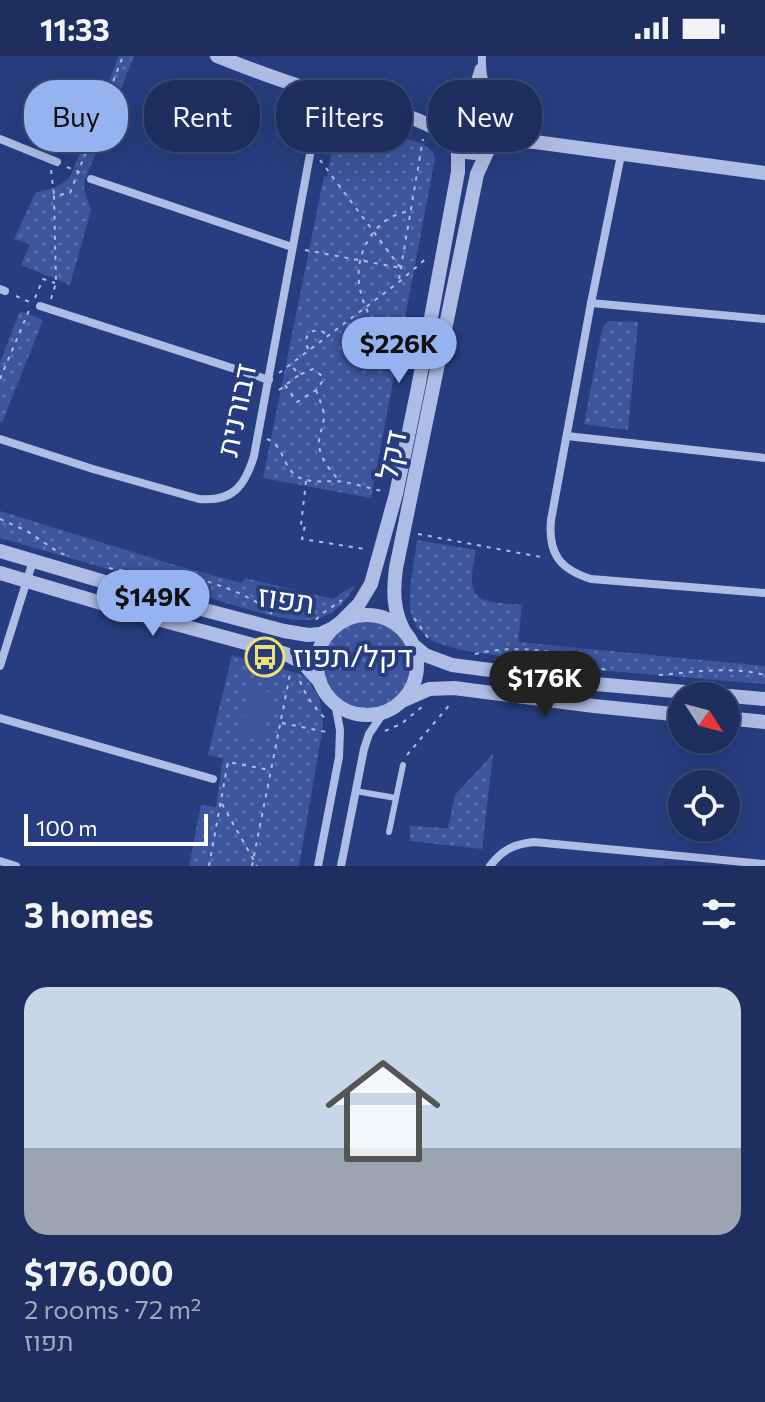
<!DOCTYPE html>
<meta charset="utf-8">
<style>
:root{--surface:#1d2e5f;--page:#2a3a68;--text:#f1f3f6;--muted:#a0a8bd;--line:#3b4a74;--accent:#95b2f1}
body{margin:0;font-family:Commissioner,Heebo,sans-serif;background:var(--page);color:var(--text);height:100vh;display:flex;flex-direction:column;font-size:30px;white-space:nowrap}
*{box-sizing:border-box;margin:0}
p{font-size:26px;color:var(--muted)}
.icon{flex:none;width:44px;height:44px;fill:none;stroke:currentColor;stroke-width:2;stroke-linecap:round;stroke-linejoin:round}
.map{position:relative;height:810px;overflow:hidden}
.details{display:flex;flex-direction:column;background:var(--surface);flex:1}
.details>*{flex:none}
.top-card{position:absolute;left:24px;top:24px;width:718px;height:72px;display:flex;gap:16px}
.needle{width:52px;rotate:126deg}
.tools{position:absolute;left:668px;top:626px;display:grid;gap:16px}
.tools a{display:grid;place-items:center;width:72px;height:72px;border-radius:50%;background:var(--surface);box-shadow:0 8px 32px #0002,0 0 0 2px var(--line);font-size:40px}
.scale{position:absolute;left:24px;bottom:20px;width:184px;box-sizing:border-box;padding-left:8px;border:4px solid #fff;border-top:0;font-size:22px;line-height:28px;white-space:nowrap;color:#fff;-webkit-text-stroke:6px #273d7f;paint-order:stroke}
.price{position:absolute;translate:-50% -68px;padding:0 18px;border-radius:28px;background:var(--accent);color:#111;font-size:26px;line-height:52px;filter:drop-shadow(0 2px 4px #0008)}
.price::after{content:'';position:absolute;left:50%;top:48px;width:24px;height:18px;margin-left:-12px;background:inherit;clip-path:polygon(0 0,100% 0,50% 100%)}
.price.on{background:#222;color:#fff}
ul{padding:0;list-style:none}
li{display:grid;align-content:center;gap:16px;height:424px;padding:0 24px}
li+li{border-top:2px solid var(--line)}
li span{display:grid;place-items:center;height:248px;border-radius:24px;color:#555}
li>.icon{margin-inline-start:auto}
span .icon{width:144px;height:144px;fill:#fffc;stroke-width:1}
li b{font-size:34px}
h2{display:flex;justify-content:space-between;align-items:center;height:96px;padding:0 24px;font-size:34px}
.tag{padding:0 28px;border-radius:32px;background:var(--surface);box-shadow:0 8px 32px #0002,0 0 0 2px var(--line);font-size:28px;line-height:72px}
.tag.on{background:var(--accent);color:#111}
.status{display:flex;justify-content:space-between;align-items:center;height:56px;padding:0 40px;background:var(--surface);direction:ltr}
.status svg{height:22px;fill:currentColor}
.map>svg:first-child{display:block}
.green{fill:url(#green-dots)}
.pitch{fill:#3c559c}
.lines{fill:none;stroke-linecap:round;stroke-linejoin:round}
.path{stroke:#aebde5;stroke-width:2;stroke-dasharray:4 6;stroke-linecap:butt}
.service{stroke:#aebde5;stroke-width:6}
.minor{stroke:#aebde5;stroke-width:8}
.tertiary{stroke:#aebde5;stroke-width:14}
.labels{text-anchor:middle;stroke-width:8;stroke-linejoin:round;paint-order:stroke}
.street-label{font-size:30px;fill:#fff;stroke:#273d7f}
.poi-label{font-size:30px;fill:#fff;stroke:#273d7f;text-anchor:start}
</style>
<div class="status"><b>11:33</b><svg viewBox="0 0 49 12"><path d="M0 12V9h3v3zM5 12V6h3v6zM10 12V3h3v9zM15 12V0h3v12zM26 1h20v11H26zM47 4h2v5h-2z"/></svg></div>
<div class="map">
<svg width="765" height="810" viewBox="0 0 765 810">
<defs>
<pattern id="green-dots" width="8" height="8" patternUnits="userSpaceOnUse" patternTransform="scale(2)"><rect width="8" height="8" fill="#3c559c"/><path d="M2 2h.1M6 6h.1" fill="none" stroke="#596eab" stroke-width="1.8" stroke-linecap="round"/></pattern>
</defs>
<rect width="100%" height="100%" fill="#273d7f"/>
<!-- green -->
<g class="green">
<path d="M119 0H134L85 124 84 133 91 154 70 229 21 209 30 188 14 183 36 136C49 135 63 129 71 119Z"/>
<path d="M344 68 422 87 433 96 435 103 371 442 263 422 324 120 327 121 336 72 339 69Z"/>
<path d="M20 255 43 264 2 367 0 366V306Z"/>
<path d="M608 265 638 266 628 374 584 368 602 273Z"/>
<path d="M0 455 168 507 241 527 245 522 333 543 343 536 355 530C331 570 307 568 265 558L0 482Z"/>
<path d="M417 484 476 494C466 545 473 545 522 549L518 586 765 610V628L574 612 462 594 434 586 417 572 410 555V533Z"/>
<circle cx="367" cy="609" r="46"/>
<path d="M232 599 300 618 307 622 320 644 323 670 299 810H189L201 749 216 751 223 702 208 699Z"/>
<path d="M493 698 482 793 410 785V770L448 772 455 739Z"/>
</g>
<!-- pitch -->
<path class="pitch" d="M249 632 273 637 263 685 239 681Z"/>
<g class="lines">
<!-- path -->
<g class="path">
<path d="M320 104 400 211"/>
<path d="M67 111 83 118"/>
<path d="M51 114 54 139"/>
<path d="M305 194 401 212"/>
<path d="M399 223 423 83"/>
<path d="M16 240 32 247"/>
<path d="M35 242 43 223 55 227"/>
<path d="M51 243 56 227 54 140 70 137 123 0"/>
<path d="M308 293C303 282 308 274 320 274L327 279"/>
<path d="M406 315C378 275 339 231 370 181 380 166 393 158 410 155"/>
<path d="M279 317 399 226 429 200"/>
<path d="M0 323 30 252"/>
<path d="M285 329 297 346 316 334 322 326V320L313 313 299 319"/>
<path d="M279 334 299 319 291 309"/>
<path d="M316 334C319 342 323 351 324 359 324 368 320 376 319 385 318 400 330 415 340 425"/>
<path d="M267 383C283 389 282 407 294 418 308 430 328 423 345 426 357 428 370 433 383 435"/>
<path d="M306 425 301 469H305L302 483 365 493"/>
<path d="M0 463 27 475 58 496 68 500"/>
<path d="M418 478 546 502"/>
<path d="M109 512C126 516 142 515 160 516 190 518 251 536 272 558"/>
<path d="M414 562 431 586"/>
<path d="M316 564 320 559 342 544"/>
<path d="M475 598C509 590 545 592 579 603 589 606 598 612 609 615"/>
<path d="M659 619C695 616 730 610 765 619"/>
<path d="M300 625C306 641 316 654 328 665"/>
<path d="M282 667 331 677"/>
<path d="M385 675 401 668 423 650"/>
<path d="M407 699 452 646"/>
<path d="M222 748 257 810"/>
<path d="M209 810 228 706 270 714"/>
<path d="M252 810 290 618"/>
</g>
<!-- service -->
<g class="service">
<path d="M355 735 396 742"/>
<path d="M389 776 403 709"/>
</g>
<!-- minor -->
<g class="minor">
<path d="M482 0C481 19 485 35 494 52"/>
<path d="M465 44 474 28 479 12"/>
<path d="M0 83 57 106"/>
<path d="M621 99 591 247 551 464C548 497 559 513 591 523L765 537"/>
<path d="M91 123 292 191"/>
<path d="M0 233 5 235"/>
<path d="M591 247 765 263"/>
<path d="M40 250 269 324"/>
<path d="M567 380 765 402"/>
<path d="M0 383 93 413 199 443C233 446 245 430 254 400L311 93 326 39"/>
<path d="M0 610 33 505"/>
<path d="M0 662 213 723"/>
<path d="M0 805 16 810"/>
<path d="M318 810 339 701 340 674 335 647"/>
<path d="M341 810 364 693 369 678 384 656"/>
<path d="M490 810C502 794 514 788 534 786L765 808"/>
</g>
<!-- tertiary -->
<g class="tertiary">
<path d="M217 0C252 14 288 27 324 38 366 50 411 55 448 80"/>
<circle cx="474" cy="70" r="27"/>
<path d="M492 90 518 85 535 86 765 117"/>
<path d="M0 495 159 542 284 575 308 579 320 578 333 572"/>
<path d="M0 517 128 555 286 598 303 607 320 626"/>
<circle cx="367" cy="609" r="50"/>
<path d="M341 566 359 548 371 528 396 438 418 332 458 116V92"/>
<path d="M404 575C393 554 393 535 396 512L477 118 488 94"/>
<path d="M413 589 425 599 452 609 596 628 765 643"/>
<path d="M404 644 429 633 454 632 594 650 682 659"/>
<path d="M726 662 765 666"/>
</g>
</g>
<!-- icons -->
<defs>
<symbol id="bus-ring" viewBox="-11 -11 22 22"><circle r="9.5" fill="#273d7f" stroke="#ede174" stroke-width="1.5"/><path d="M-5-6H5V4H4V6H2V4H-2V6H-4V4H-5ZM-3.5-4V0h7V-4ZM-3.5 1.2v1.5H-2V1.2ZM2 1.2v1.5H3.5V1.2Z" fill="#ede174"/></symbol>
</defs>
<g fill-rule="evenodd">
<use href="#bus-ring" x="243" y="579" width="44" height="44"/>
</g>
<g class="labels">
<!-- street labels -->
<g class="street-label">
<text transform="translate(237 354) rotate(-78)" y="10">דבורנית</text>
<text transform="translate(392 399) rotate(-78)" y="10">דקל</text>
<text transform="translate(286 544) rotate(8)" y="10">תפוז</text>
</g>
<!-- poi labels -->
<g class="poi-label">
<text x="293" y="611">דקל/תפוז</text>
</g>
</g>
</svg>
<div class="tools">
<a><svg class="needle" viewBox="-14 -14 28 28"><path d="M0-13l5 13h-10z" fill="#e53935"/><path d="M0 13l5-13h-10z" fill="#a0a8bd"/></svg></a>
<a><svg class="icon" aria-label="locate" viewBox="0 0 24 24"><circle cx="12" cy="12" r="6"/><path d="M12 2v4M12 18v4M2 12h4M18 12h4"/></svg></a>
</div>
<div class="scale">100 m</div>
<b class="price" style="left:399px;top:329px">$226K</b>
<b class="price" style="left:153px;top:582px">$149K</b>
<b class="price on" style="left:545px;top:663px">$176K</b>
<div class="top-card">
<a class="tag on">Buy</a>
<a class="tag">Rent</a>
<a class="tag">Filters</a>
<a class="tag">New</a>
</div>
</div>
<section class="details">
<h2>3 homes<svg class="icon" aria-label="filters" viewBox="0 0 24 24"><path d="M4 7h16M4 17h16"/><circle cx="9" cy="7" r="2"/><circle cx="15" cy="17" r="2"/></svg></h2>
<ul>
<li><span style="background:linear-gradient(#c9d6e8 65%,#9aa5b1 0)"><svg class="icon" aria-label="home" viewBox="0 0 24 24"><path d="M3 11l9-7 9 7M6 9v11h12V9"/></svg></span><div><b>$176,000</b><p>2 rooms · 72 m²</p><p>תפוז</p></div></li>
</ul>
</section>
